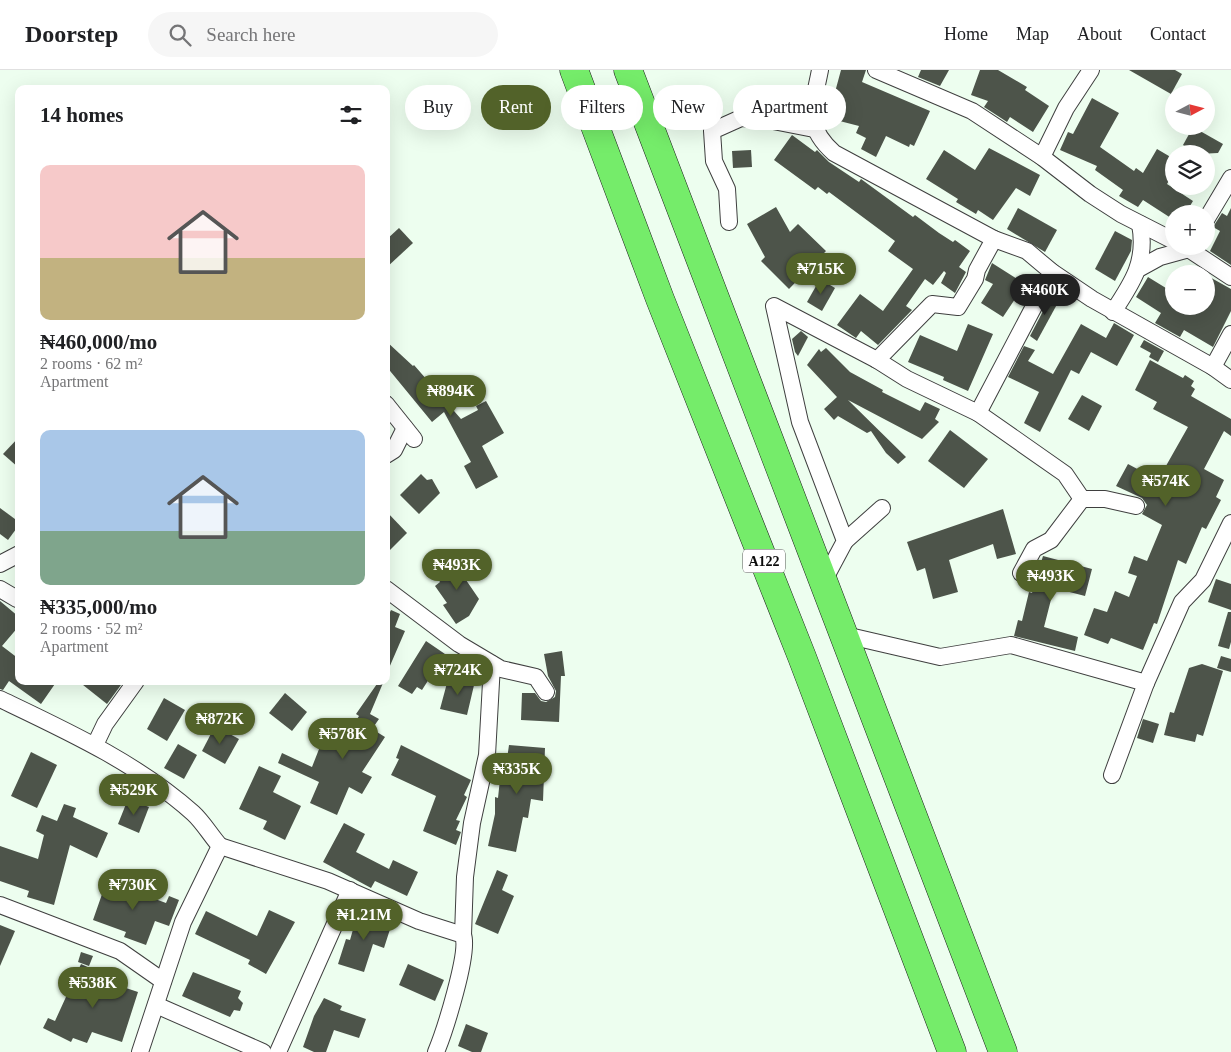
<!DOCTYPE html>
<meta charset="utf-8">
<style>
:root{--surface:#fff;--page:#f6f6f6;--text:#202124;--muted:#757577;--line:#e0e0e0;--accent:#526229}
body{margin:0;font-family:"Times New Roman",serif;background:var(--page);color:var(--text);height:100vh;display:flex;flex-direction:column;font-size:19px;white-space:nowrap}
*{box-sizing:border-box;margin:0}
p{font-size:16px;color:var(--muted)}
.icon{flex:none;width:28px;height:28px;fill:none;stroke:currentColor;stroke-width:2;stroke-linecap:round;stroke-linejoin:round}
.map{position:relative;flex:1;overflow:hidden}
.details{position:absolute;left:15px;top:15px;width:375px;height:600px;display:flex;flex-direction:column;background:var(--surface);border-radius:10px;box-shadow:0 5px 20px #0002}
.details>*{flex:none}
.top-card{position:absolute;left:405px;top:15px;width:475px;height:45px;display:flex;gap:10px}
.needle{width:32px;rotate:83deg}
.controls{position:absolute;left:1165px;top:15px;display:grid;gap:10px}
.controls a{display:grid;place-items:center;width:50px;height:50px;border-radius:50%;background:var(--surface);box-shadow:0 5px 20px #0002;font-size:25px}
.price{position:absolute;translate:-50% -42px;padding:0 11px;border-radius:18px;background:var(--accent);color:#fff;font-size:16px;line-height:32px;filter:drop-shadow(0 1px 2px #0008)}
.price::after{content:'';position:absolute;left:50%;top:30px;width:15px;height:11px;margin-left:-8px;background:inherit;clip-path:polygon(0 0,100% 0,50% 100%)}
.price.selected{background:#222;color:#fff}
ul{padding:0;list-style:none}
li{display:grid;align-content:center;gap:10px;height:265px;padding:0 25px}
li span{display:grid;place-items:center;height:155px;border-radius:10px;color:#555}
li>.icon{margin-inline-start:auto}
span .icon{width:90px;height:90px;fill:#fffc;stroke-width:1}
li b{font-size:21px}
h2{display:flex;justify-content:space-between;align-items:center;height:60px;padding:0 25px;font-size:21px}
.chip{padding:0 18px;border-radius:22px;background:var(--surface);box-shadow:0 5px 20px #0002;font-size:18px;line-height:45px}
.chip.selected{background:var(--accent);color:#fff}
header{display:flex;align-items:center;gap:30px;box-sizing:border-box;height:70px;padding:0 25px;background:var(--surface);border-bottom:1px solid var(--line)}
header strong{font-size:24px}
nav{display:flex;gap:28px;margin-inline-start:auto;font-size:18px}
.search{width:350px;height:45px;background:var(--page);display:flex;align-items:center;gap:12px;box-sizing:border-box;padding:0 18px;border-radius:28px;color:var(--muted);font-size:19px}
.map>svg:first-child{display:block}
.building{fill:#4d544a}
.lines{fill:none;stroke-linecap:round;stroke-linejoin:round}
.minor-casing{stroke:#3f3f3f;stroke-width:18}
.trunk-casing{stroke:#1d1d1d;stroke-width:29}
.minor{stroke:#fff;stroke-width:16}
.trunk{stroke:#75ec6a;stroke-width:28}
.labels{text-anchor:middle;stroke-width:5;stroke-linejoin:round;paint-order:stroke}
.shield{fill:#fff;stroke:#555;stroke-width:1}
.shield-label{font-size:14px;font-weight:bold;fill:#0c0c0c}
</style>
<header>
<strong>Doorstep</strong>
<div class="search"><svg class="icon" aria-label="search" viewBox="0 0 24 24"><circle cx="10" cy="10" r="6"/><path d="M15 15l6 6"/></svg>Search here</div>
<nav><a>Home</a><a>Map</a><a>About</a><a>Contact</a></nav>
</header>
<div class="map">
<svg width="1231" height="982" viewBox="0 0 1231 982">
<rect width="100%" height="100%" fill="#edfeef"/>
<!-- building -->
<g class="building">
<path d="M841 0H866L862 12 930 41 914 76 910 74 909 77 886 66 876 87 861 79 866 68 856 63 859 56 828 48Z"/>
<path d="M921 0H949L940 16 918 7Z"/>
<path d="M980 0H998L1027 17 1025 20 1049 36 1033 62 1010 47 1007 52 1001 48 984 37 988 31 971 25Z"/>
<path d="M1129 0H1175L1182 4 1171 24Z"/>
<path d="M1092 28 1119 43 1100 77 1134 101 1136 98 1143 103 1157 79 1174 89V102L1167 114 1193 131 1185 144H1174V150L1143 130 1138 137 1119 126 1123 120 1095 100 1097 96 1060 80 1068 62 1073 64Z"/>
<path d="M1193 57 1223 74 1218 83 1198 84 1183 75Z"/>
<path d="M792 65 815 82 817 80 829 92 859 112 861 109 913 147 915 145 939 163 953 172 955 170 970 181 959 197 966 202 955 223 941 213 946 203 944 201 933 215 925 209 906 236 912 240 878 275 861 261 856 268 837 255 860 224 883 241 913 199 888 181 895 171 829 122 827 124 818 117 815 120 774 90Z"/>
<path d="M989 78 1040 105 1030 126 1016 118 993 150 978 140 976 144 956 132 958 129 926 109 944 80 975 100Z"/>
<path d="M751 80 752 97 733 98 732 81Z"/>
<path d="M776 137 790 162 798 154 826 181 789 219 761 191 765 187 747 154Z"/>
<path d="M1018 138 1057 160 1045 182 1007 159Z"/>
<path d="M1231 138V195L1210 181 1220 161 1213 157 1222 143 1227 146Z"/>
<path d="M399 158 413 173 386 198V170Z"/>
<path d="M1115 161 1132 170 1131 181 1115 211 1095 199Z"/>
<path d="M992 193 1025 214 1003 247 981 233 993 214 985 210Z"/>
<path d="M1206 205 1231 219V241L1213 277 1184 260 1180 267 1155 253 1161 243 1136 227 1148 207 1174 223V236H1206Z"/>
<path d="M820 209 835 218 822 241 807 232Z"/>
<path d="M1053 222 1061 227 1037 271 1030 266Z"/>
<path d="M1114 253 1134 265 1117 296 1091 282 1079 304 1071 300 1040 362 1024 353 1039 322 1008 307 1024 276 1035 280 1028 291 1053 304 1081 254 1106 268Z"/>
<path d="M968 254 993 264 968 321 943 310 944 307 908 292 920 265 957 281Z"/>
<path d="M801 261 808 267 798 286 795 282 792 269Z"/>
<path d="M1144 270 1164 281 1158 292 1149 287 1151 283 1140 277Z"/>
<path d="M386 271 413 296 414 295 461 349 478 340 476 336 486 331 504 363 482 376 498 407 476 419 464 396 471 392 444 342 432 352 386 296Z"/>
<path d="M826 278 850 302 883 320 882 322 920 341 925 332 940 339 935 349 939 352 922 369 848 330 906 387 898 394 886 383 871 361 867 363 838 346 834 350 824 339 837 327 807 295 819 279 821 282Z"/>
<path d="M1150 290 1183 308 1185 305 1194 311 1191 316 1195 319 1191 326 1231 349V366L1224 361 1204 399 1224 410 1216 427 1221 430 1206 459 1202 457 1186 494 1178 490 1157 554 1154 553 1143 580 1111 568 1108 574 1084 565 1094 538 1107 542 1115 521 1129 527 1137 506 1128 503 1134 486 1147 491 1162 455 1142 444 1147 435 1142 428 1116 416 1128 394 1158 410 1188 357 1153 339 1157 332 1135 320Z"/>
<path d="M1082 325 1102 336 1089 361 1068 349Z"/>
<path d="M950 360 988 389 964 418 928 391Z"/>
<path d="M19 367V398L3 384Z"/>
<path d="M421 404 427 410 432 409 440 423 419 444 400 425Z"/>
<path d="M0 438 19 452V455L8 470 0 464Z"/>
<path d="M1003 439 1016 484 997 489 993 474 949 490 958 522 933 529 925 498 917 501 907 472Z"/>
<path d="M386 441 407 463 386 484Z"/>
<path d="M1043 486 1092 499 1085 526 1054 518 1044 557 1078 567 1075 581 1014 566 1018 550 1022 551 1029 522 1032 523Z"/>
<path d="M458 487 471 506 466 510 479 529 469 546 456 554 443 535 447 533 435 516 440 512 435 504Z"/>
<path d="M1216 509 1231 514V540L1208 532Z"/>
<path d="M0 531 19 547V556L2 576 19 589V611H57L41 634 9 611 3 620 0 619Z"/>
<path d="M391 540 400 544 395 557 405 561 386 605V550Z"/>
<path d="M1228 542H1231V572L1229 579 1218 576Z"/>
<path d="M426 571 445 584 422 620 417 617 412 624 398 616Z"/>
<path d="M562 581 565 606H561L559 652 521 650 522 623H535L541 631 546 632 555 627 556 621 548 606 544 584Z"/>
<path d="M1221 586 1231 589V602L1217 598Z"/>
<path d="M1202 594 1223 601 1203 666 1197 664 1195 672 1164 665 1170 642 1174 643 1189 598Z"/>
<path d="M457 607 475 611 467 645 440 639 447 613 455 615Z"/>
<path d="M78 611H117L121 615 107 634Z"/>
<path d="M379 611 383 613 370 644 379 649 372 659 385 667 362 702 372 707 362 724 349 717 337 745 310 733 319 712 278 693 282 683 312 697 321 674 337 680 359 646 356 644Z"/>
<path d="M285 623 307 642 292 661 269 643Z"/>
<path d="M164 628 185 640 167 671 147 659Z"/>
<path d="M1143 649 1159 654 1153 673 1137 668Z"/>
<path d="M215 656 239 669 225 694 202 681Z"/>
<path d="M178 674 197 685 184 709 164 698Z"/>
<path d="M401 675 471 710 464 725 467 727 456 750 460 751 456 760 461 762 456 775 423 761 436 726 391 705 399 689 396 688Z"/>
<path d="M509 675 545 678 543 731 531 729 528 748 523 747 516 782 488 776 495 744V727L498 728 500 709 504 710Z"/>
<path d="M31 682 57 695 37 738 11 726Z"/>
<path d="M259 696 281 706 273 722 301 736 285 770 263 759 267 751 239 739Z"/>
<path d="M128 729 149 737 139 763 118 754Z"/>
<path d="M64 734 76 738 73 747 108 763 97 788 70 775 54 835 27 827 29 821 0 811V776L38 789 44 765 36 761 42 745 57 751Z"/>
<path d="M344 753 365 764 356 782 389 799 393 790 418 802 407 826 375 811 371 818 323 792Z"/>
<path d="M497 800 508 805 502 820 514 826 498 864 475 854Z"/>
<path d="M108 807 137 818 136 822 166 833 169 826 179 830 169 856 155 851 146 875 124 867 126 862 93 850Z"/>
<path d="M269 840 295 852 266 904 248 894 250 890 195 864 206 841 257 866Z"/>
<path d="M358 842 392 853 384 878 373 874 364 902 338 894 346 869 350 870Z"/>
<path d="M0 855 15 861 0 896Z"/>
<path d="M81 882 93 886 89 896 78 892Z"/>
<path d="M81 894 101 903 99 909 138 922 122 972 92 962 87 973 73 968 71 972 43 958 48 948 55 951Z"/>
<path d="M408 894 444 910 435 931 399 915Z"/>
<path d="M193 902 241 921 238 928 243 933 240 941 234 940 230 947 182 926Z"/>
<path d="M324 928 342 936 340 940 366 949 359 968 334 960 326 982H314L303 977 314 946Z"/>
<path d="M466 954 488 963 481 982H472L458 976Z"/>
</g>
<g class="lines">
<defs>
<g id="minor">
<path d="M820 0C813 37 803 55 834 83L994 169 1027 181 1052 202 1092 229 1213 297 1231 310"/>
<path d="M876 0 972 41 1042 87 1090 124 1121 144 1174 171"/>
<path d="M1042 87 1066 38 1091 0"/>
<path d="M1206 150 1231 108"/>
<path d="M729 152 727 119 714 91 712 61 741 48 768 50 814 59"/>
<path d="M994 169 977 200 975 209 958 237 932 234 877 290 907 309 978 343 1052 202"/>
<path d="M1184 176 1231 207"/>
<path d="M1140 198 1160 187 1189 179 1191 176"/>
<path d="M1113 242C1133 212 1147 191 1140 154"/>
<path d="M1213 297 1231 264"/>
<path d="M386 334 414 369"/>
<path d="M978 343 1065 404 1082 429H1105L1136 436"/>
<path d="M386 385 394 380 405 358"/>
<path d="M845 471 882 438"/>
<path d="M0 494 19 484"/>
<path d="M818 502 829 501 845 471 800 352 774 236 877 290"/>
<path d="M1021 503 1034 479 1051 470 1082 429"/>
<path d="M0 519 17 529"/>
<path d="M386 519 459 574 501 599 536 607 546 622"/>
<path d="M845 565 940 587 1011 575 1146 613 1182 532 1203 510 1231 453"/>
<path d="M0 629C67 661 137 693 193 743 203 752 211 766 220 776L183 852 140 982"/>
<path d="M95 675 105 654 136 611"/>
<path d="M1112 705 1146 613"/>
<path d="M220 776 328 811 419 851 463 865C470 882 444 963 436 982"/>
<path d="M0 835 120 881 163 911"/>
<path d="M463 865 465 807 472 753 487 685 492 594"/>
<path d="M156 935 263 982"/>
<path d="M278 982 350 820"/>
</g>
<g id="trunk">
<path d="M574 0 660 229 802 587 952 982"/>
<path d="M628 0 1003 982"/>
</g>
</defs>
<!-- minor casing -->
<use href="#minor" class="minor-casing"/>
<!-- trunk casing -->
<use href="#trunk" class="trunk-casing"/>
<!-- minor -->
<use href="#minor" class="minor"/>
<!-- trunk -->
<use href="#trunk" class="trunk"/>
</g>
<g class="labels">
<!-- shield labels -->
<rect class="shield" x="743" y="479.5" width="42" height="23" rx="4"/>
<g class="shield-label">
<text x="764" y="496">A122</text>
</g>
</g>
</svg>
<div class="controls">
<a><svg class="needle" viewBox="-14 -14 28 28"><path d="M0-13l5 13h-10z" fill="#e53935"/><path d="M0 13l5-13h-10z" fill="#757577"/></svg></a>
<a><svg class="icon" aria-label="layers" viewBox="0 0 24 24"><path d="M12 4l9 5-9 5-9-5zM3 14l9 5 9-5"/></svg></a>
<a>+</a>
<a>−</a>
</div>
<b class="price" style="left:821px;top:225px">₦715K</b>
<b class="price selected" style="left:1045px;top:246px">₦460K</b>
<b class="price" style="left:451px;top:347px">₦894K</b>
<b class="price" style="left:1166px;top:437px">₦574K</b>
<b class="price" style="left:457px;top:521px">₦493K</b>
<b class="price" style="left:1051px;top:532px">₦493K</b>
<b class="price" style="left:458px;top:626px">₦724K</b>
<b class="price" style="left:220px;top:675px">₦872K</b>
<b class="price" style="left:343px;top:690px">₦578K</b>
<b class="price" style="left:517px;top:725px">₦335K</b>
<b class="price" style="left:134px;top:746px">₦529K</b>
<b class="price" style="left:133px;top:841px">₦730K</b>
<b class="price" style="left:364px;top:871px">₦1.21M</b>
<b class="price" style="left:93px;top:939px">₦538K</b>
<div class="top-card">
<a class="chip">Buy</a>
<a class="chip selected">Rent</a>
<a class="chip">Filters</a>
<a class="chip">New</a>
<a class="chip">Apartment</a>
</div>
<section class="details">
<h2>14 homes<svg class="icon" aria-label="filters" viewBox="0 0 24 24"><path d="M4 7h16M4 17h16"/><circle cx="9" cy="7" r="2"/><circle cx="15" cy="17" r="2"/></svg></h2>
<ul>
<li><span style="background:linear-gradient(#f6c9c9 60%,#c2b280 0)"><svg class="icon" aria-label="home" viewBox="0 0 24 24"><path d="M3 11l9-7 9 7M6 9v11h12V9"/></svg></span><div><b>₦460,000/mo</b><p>2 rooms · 62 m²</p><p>Apartment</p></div></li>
<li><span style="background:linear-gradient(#a9c7e8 65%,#7fa58c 0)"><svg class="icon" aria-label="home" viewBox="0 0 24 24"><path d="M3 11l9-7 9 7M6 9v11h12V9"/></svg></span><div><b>₦335,000/mo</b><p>2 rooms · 52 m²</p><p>Apartment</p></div></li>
</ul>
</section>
</div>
